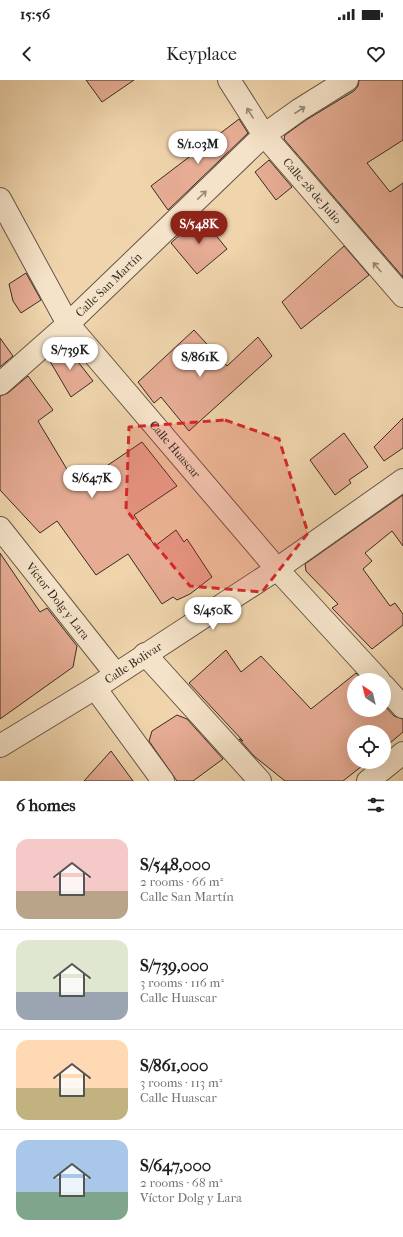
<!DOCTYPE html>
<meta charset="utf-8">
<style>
:root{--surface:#fff;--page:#f6f6f6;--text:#202124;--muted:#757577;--line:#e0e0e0;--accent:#8f2418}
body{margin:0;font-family:"IM FELL French Canon",serif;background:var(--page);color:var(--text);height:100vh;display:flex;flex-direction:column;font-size:15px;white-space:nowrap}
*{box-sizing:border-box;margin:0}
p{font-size:13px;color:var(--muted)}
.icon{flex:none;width:22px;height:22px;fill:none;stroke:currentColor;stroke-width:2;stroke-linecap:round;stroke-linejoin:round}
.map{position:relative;height:701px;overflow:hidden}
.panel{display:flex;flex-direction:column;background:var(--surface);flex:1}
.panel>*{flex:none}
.needle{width:26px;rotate:325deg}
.tools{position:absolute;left:347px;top:593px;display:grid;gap:8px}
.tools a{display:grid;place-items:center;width:44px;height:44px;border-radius:50%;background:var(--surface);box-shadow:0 4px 16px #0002;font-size:20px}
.price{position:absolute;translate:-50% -34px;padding:0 9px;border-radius:14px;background:#fff;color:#222;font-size:13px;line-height:26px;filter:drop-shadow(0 1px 2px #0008)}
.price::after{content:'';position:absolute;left:50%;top:24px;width:12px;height:9px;margin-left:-6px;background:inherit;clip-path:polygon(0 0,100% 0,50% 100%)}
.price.on{background:var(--accent);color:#fff}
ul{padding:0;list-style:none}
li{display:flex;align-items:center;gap:12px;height:100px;padding:0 16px}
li+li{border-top:1px solid var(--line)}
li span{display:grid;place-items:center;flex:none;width:112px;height:80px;border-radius:12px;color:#555}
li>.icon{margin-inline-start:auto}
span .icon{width:48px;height:48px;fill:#fffc;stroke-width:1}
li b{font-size:17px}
h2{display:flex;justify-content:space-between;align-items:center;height:48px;padding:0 16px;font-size:17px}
.status{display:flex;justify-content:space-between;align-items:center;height:28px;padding:0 20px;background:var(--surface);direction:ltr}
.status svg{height:11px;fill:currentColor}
header{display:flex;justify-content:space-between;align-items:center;height:52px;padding:0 16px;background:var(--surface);font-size:18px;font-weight:600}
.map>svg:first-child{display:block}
.building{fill:#e6ac94;stroke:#382d24}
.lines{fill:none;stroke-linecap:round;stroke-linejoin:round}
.minor-casing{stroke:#665746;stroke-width:24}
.minor{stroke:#f5e3c9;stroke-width:22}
.oneway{stroke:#968876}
.marked{fill:#d62828;fill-opacity:0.2;stroke:#d62828;stroke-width:3;stroke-dasharray:8 5;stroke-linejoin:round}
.labels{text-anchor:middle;stroke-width:3;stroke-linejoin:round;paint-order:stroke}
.street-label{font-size:12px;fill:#382d24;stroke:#f5e3c9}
</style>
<div class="status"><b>15:56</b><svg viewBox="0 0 49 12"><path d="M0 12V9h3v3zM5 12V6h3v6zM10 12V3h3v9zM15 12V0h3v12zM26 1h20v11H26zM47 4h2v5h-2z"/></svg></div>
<header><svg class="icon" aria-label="back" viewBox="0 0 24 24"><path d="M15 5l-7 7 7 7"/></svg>Keyplace<svg class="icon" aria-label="heart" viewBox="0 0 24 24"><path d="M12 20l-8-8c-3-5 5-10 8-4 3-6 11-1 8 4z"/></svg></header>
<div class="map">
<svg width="403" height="701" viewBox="0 0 403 701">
<rect width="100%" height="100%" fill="#efd4ac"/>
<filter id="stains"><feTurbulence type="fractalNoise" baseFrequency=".005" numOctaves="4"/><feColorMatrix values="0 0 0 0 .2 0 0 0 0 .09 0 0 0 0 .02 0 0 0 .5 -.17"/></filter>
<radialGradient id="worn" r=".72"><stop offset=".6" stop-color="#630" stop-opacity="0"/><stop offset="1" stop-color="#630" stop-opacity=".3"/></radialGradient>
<!-- building -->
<g class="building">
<path d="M86 0H134L102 22Z"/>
<path d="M359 0H403V60L367 83 390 112 403 103V197L284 59 285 55 306 40 354 11 358 6Z"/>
<path d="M239 39 248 53 168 130 151 106Z"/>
<path d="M269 80 292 107 276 120 255 92Z"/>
<path d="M200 136 227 169 197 194 171 163Z"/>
<path d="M344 166 369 195 301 249 282 222Z"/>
<path d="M26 193 41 220 21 233 13 221 9 204Z"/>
<path d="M194 250 227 286 258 257 272 276 189 351 161 317 154 323 138 302Z"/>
<path d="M0 258 13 276 0 287Z"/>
<path d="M64 264 93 301 71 317 48 278Z"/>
<path d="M28 296 53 330 38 341 77 406 142 362 177 406 134 435 155 466 176 450 184 462 187 459 212 497 190 514 177 520 173 517 162 524 128 474 96 495 57 441 40 453 0 410V316L8 313Z"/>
<path d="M403 338V368L384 381 374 367Z"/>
<path d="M344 353 368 387 349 400 351 403 335 415 310 380Z"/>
<path d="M403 415V466L392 451 365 473 372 481 363 489 390 526 395 523 403 534V545L372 569 332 528 338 524 306 491 305 484Z"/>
<path d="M0 473 40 532 47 528 77 566 73 587 0 639Z"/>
<path d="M226 570 241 592 261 576 311 629 356 593 362 600H354V630H384V625L394 636 403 639V652L384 668V652H354V682H367L343 701H285L254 676 239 659 243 661 189 603Z"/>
<path d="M177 635 187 639 223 679 193 701H177L149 661 152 651Z"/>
<path d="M111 671 133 701H84Z"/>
</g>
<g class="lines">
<defs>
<g id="minor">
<path id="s1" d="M229 0 264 55 403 216"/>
<path id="s2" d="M0 119 68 244 277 489 379 600"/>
<path id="s3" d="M0 304 68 244 264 55 299 30 347 0"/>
<path id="s4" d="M0 448 115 593"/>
<path d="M145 574 260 701"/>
<path d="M384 606 403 627"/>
<path d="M95 608 163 701"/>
<path id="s5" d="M0 666 95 608 277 489 403 400"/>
<path d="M368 701 403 673"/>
</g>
</defs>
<!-- minor casing -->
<use href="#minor" class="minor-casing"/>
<!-- minor -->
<use href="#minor" class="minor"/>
</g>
<!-- one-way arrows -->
<defs><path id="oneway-shaft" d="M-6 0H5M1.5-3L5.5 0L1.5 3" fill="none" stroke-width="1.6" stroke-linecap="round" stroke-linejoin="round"/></defs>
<g class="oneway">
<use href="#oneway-shaft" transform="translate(300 30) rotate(-33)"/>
<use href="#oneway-shaft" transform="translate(250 33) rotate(-122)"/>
<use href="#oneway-shaft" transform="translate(202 115) rotate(-44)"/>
<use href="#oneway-shaft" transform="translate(377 187) rotate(-131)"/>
</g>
<!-- marked area -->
<path class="marked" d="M225 340 279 359 308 453 262 512 190 506 126 430 129 347Z"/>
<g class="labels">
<!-- street labels -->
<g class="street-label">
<text dy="4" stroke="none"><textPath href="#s1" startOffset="139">Calle 28 de Julio</textPath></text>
<text dy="4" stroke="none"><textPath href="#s3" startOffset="147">Calle San Martín</textPath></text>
<text dy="4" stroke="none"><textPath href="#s2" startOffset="307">Calle Huascar</textPath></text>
<text dy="4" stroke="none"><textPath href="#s4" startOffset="93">Víctor Dolg y Lara</textPath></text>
<text dy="4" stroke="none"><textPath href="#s5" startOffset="157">Calle Bolivar</textPath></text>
</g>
</g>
<rect width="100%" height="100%" filter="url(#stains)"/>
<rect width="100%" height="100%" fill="url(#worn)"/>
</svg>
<div class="tools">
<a><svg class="needle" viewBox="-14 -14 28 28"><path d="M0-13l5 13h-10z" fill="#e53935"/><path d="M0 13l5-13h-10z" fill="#757577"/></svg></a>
<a><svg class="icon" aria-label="locate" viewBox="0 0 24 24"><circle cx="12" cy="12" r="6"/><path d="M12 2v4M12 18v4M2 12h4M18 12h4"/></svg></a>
</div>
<b class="price" style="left:198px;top:85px">S/1.03M</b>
<b class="price on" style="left:199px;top:165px">S/548K</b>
<b class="price" style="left:70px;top:291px">S/739K</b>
<b class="price" style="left:200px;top:298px">S/861K</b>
<b class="price" style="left:92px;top:419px">S/647K</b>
<b class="price" style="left:213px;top:551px">S/450K</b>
</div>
<section class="panel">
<h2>6 homes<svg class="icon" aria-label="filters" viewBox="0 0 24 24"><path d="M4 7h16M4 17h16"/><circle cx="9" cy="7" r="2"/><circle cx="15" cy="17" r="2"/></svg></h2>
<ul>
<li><span style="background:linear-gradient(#f6c9c9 65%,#b9a48a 0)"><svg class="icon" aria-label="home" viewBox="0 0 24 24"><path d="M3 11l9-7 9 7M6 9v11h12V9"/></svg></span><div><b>S/548,000</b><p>2 rooms · 66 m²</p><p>Calle San Martín</p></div></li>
<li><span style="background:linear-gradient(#dfe7d0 65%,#9aa5b1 0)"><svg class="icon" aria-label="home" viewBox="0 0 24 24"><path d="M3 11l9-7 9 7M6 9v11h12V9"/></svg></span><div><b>S/739,000</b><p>3 rooms · 116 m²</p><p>Calle Huascar</p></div></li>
<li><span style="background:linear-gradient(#ffd9b3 60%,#c2b280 0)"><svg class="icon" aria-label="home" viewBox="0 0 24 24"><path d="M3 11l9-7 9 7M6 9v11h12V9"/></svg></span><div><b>S/861,000</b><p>3 rooms · 113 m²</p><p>Calle Huascar</p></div></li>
<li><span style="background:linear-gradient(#a9c7e8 65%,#7fa58c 0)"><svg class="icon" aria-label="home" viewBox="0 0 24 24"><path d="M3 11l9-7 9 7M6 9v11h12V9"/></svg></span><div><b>S/647,000</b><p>2 rooms · 68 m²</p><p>Víctor Dolg y Lara</p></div></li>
</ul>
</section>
